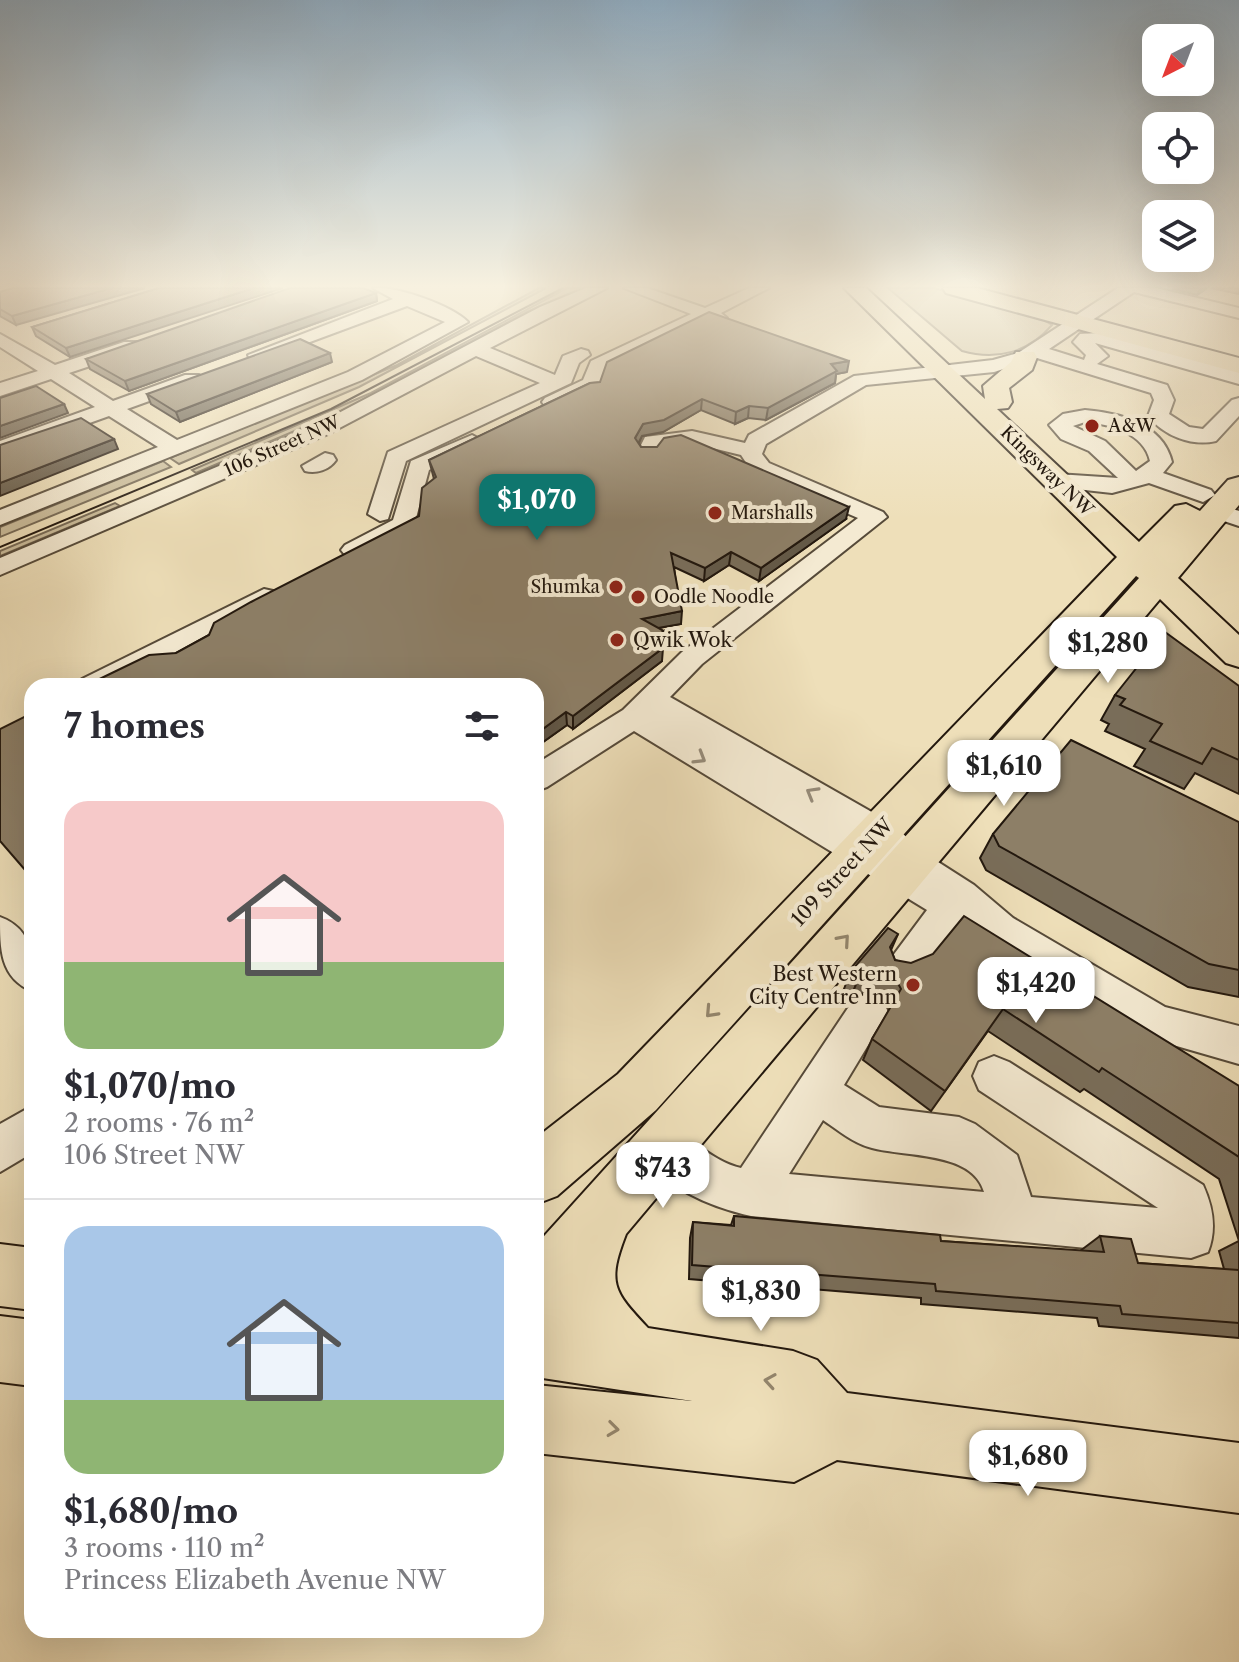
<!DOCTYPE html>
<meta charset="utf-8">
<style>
:root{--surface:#fff;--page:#f2f2f3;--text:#2b2b33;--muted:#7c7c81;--line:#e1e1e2;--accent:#0f766e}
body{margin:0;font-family:"Libre Caslon Text",serif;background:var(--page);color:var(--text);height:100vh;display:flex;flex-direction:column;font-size:30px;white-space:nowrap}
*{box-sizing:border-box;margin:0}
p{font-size:26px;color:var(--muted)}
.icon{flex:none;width:44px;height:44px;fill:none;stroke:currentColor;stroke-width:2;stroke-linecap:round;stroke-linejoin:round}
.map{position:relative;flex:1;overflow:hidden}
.details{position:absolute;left:24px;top:678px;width:520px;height:960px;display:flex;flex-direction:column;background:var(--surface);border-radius:24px;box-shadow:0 8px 32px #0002}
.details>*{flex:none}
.needle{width:52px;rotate:222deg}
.fabs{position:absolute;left:1142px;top:24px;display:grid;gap:16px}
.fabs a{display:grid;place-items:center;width:72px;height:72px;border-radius:16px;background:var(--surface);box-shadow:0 8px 32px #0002;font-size:40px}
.price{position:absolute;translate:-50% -68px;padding:0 18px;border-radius:16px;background:#fff;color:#222;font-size:26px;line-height:52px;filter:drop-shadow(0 2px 4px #0008)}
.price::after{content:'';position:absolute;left:50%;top:48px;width:24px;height:18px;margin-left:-12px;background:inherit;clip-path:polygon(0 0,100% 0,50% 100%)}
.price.current{background:var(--accent);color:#fff}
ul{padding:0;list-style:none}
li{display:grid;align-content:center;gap:16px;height:424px;padding:0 40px}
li+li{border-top:2px solid var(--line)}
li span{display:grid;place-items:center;height:248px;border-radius:24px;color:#555}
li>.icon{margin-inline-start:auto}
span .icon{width:144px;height:144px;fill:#fffc;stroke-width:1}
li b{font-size:34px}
h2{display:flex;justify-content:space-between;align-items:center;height:96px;padding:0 40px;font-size:34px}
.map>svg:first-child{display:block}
.green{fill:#cbbd9c;stroke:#776a55;stroke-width:2}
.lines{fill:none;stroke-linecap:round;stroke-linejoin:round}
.minor-casing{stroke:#564a39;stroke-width:4}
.major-casing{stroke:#23180e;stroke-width:4}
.minor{fill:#f4ead2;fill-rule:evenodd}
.major{fill:#eedfb9;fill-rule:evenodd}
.tram{stroke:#23180e;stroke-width:2}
.wall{fill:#796d59;stroke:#23180e;stroke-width:2}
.shaded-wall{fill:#635948;stroke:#23180e;stroke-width:2}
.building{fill:#8d7f67;stroke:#23180e;stroke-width:2}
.oneway{stroke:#968c7a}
.oneway2{stroke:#93856c}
.poi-dot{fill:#8f2418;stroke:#f4ead2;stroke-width:3}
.labels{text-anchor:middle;stroke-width:8;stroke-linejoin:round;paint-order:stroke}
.far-poi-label{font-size:18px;fill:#23180e;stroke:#f4ead2;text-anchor:start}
.far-street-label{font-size:18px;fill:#23180e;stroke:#f4ead2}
.poi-label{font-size:20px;fill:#23180e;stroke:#f4ead2;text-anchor:start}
.street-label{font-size:20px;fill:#23180e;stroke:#f4ead2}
</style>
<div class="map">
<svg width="1239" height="1662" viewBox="0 0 1239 1662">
<rect width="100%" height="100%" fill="#eedfb9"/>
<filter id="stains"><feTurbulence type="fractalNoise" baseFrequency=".0025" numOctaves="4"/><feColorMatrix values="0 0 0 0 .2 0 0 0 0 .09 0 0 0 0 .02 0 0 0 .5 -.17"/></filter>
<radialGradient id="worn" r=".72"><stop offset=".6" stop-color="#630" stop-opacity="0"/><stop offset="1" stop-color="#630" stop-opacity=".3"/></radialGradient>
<!-- green -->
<g class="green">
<path d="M539 288H546L359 387 179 464 170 458 397 365Z"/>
<path d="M567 288H582L527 312 346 409 196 473 192 470 371 393Z"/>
<path d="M888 288H934L1038 317 1052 325C1029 352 997 361 962 351Z"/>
<path d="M163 461 171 467 0 537V527Z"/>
<path d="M115 503 120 506 0 556V551Z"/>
</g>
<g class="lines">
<defs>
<g id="minor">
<path d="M373 288C396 286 451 305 468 322L362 380 0 525V510L158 447 109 416 0 455V441L95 407 51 379 0 396V383L38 371 0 347V334L55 365 124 342H138V350L69 373 113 401 185 375H199L202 379 199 383 127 409 177 440 348 372 445 322 407 306 264 359H250L248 355 393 299Z"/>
<path d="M586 288H607L490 348 555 375 563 356 581 349 588 351 590 355 579 363 571 383 406 461 388 519 380 521 368 514 388 452 540 383 476 356 328 434 0 575V558L314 426 540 307Z"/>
<path d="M624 288H647L705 308 749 288H769L721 313 727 318 724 322 707 320 606 368 598 387 559 406H545L542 402 545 398 583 380 591 361 691 314Z"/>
<path d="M1118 288H1156L1239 308V318L1134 292 1049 349 1084 360 1086 355 1073 342 1080 334 1098 333 1239 372V384L1095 343 1108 356 1097 364 1167 385 1174 400 1169 414 1189 427 1203 429 1232 400 1239 398V416L1216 441C1191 447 1163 435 1148 416L1154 400 1151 393 1037 358 994 372 866 385 766 444 762 454 769 463 883 512 887 517 702 664 670 697 891 823 924 853 974 885 1013 918 1165 1007 1239 1026V1064L1142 1036 987 940 958 926C940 949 921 992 888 981L883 969 927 910 634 731 547 787 536 791V764L623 710 682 652 858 518 753 473 741 455 692 443 661 447 657 456H641L638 451 645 437 692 431 745 443 749 435 854 376 993 360 1018 353Z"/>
<path d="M1085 410C1120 413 1163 424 1172 462L1163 473 1211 490 1215 495 1203 502 1149 483 1112 493 1049 486 1046 481 1049 476 1057 474 1118 478 1089 451 1061 439 1049 425 1063 414ZM1085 422C1110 424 1144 433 1150 461L1136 471 1105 441 1073 426Z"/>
<path d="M472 435 483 441 480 446 429 470 413 529 363 555H345L341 550 345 545 393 520 411 461Z"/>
<path d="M325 453 333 455 336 460C329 470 316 474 305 471L302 466Z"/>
<path d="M1217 504 1239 511V526L1209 516 1205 511 1209 506Z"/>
<path d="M264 589 273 591 277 597 273 603 115 686H77L82 679Z"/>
<path d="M0 917C35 930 32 959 32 991 0 978 0 949 0 917Z"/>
<path d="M868 994 882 999 888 1012 844 1085 879 1107 959 1117 975 1124 1017 1155 1031 1197 1158 1208 979 1090 973 1076 979 1062 994 1056 1009 1062 1203 1185C1213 1207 1217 1229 1208 1252L1191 1258 751 1216C711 1207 659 1187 642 1147L648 1131 664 1125C692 1137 711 1161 741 1168L854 999ZM823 1120C838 1130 854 1144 872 1148 904 1157 973 1151 984 1192L789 1174Z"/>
<path d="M32 1106V1153L0 1172V1124Z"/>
</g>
<g id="major">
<path d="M844 288H866L985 399 983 386 1011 362 1016 352H1034L1037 357 1032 370 1009 388 1012 402 1008 408 997 409 1139 542 1175 506 1186 504 1200 511 1228 480 1239 477V505L1178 578 1239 635V667L1226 663 1160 599 626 1234C607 1283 613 1291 648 1328L793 1351 817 1360 847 1393 1239 1443V1513L837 1460 794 1482 536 1453V1385L692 1401 536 1377V1245L1139 578 1136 576 656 1110 557 1196 536 1204V1138L618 1074 1117 557Z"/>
<path d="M943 288H977L1239 358V373L946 293Z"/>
<path d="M0 1244 32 1248V1310L0 1306Z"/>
<path d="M0 1316 32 1320V1386L0 1382Z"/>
</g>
</defs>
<!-- minor casing -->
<use href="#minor" class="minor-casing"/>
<!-- major casing -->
<use href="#major" class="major-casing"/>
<!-- minor -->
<use href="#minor" class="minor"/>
<!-- major -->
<use href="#major" class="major"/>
<!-- tram -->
<path class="tram" d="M0 547 331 409 563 288"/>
</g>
<!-- wall -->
<g class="wall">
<path d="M13 288 16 325 0 316V292Z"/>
<path d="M159 288 70 357 36 336 32 327Z"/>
<path d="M1174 288H1207L1197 295 1173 289Z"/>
<path d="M1211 288H1239V294Z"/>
<path d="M376 293 377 301 129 391 90 369 86 359Z"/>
<path d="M332 362 180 422 151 404 147 394Z"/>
<path d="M847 372 836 374 835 383 766 420 748 418 735 424 701 410 663 432 642 436 639 443 641 447 846 519 759 581 729 565 704 581 674 567 681 624 659 628 663 643 659 646 662 661 573 729 567 725 536 747V686L176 653 209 635 419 516 434 479 429 460 590 383Z"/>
<path d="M1239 686V794L1195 773 1184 789 1134 766 1145 749 1105 731 1109 724 1101 720 1115 695Z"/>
<path d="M1239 822V997L1188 987 986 870 980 858 993 834Z"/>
<path d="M898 934 891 950 895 960 1239 1086V1338L1099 1326 1097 1318 921 1304V1298L689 1279 690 1238 693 1222 731 1225 734 1216 941 1241 1080 1251 1100 1236 1138 1263 1224 1269 1219 1251 1239 1241 1219 1179 1084 1089 1080 1092 988 1031 931 1111 863 1060 872 1039 890 1009 883 996 869 991 850 999 842 994 851 971Z"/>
</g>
<!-- shaded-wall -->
<g class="shaded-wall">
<path d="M112 288H145L16 325 12 316Z"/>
<path d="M254 288H283L70 357 66 348Z"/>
<path d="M1201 288H1207L1197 295Z"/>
<path d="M376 293 377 301 129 391 125 381Z"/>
<path d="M330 353 332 362 180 422 176 412Z"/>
<path d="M849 361 847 372 836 374 835 383 766 420 768 408 831 364Z"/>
<path d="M702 399 701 410 663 432 642 436 635 450V438L643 424Z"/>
<path d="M64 404 68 413 0 438V426Z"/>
<path d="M749 406 748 418 735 424 736 412Z"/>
<path d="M114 439 118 449 0 496V483Z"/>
<path d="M849 507 846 519 759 581 761 568Z"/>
<path d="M731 552 729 565 704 581 705 568Z"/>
<path d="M682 611 681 624 641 631 642 619Z"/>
<path d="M664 631 663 643 649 653 650 640Z"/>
<path d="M663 648 662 661 573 729V716Z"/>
<path d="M566 712 567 725 536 747V734Z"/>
<path d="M879 969 869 991 850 999 859 977Z"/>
</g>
<!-- building -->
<g class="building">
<path d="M13 288H112L12 316 0 309V292Z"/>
<path d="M159 288H254L66 348 32 327Z"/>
<path d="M290 288H363L376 293 125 381 86 359Z"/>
<path d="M709 312 849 361 831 364 837 371 768 408 749 406 736 412 702 399 664 420 643 424 635 438 641 447H657L664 438 681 435 849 507 761 568 731 552 705 568 671 553 682 611 642 619 664 631 650 640 663 648 573 716 566 712 536 734V686H85L149 655 176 653 209 635 214 623 251 602 419 516 422 488 436 477 429 460 590 383 600 382 607 362Z"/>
<path d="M300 339 330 353 176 412 147 394Z"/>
<path d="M36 386 64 404 0 426V398Z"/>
<path d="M81 418 114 439 0 483V445Z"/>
<path d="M1165 632 1239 686V760L1212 748 1202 764 1150 741 1162 724 1120 705 1125 699 1115 695Z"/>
<path d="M32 713V878L0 841V729Z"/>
<path d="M1071 740 1239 822V970L1209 964 999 846 993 834Z"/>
<path d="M964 916 1239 1086V1157L1102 1068 1099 1072 1003 1009 945 1091 872 1039 901 989 893 974 879 969 859 977 851 971 888 928 898 934 890 947 895 960 911 963 933 954Z"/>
<path d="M734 1216 940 1235 941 1241 1104 1252 1100 1236 1131 1239 1138 1263 1239 1270V1323L1122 1314 1120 1306 936 1291 935 1284 692 1265 693 1222 734 1226Z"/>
</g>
<!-- one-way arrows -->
<defs><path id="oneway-chevron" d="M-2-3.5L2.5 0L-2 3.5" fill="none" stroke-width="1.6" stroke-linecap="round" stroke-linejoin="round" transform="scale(2)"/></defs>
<g class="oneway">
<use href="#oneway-chevron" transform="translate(700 758) rotate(31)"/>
<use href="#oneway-chevron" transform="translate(812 793) rotate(-150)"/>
</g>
<g class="oneway2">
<use href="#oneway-chevron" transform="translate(844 940) rotate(-49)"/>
<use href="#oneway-chevron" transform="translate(711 1012) rotate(133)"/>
<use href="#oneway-chevron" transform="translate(770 1381) rotate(-171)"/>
<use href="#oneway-chevron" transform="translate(613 1429) rotate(7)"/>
</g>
<!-- sky -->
<linearGradient id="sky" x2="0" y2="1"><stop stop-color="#8faabe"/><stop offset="0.55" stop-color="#f7f1e0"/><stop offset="1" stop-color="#f7f1e0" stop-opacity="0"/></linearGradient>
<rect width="1239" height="520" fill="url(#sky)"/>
<!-- markers -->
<g class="poi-dot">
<circle cx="1092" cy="426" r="8"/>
<circle cx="715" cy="513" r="8"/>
<circle cx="616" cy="587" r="8"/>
<circle cx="638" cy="597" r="8"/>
<circle cx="617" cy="640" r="8"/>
<circle cx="913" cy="985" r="8"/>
</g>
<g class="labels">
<!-- far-poi labels -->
<g class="far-poi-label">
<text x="1108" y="432">A&amp;W</text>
<text x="731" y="519">Marshalls</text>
<text x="600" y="593" text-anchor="end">Shumka</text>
<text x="654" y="603">Oodle Noodle</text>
</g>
<!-- far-street labels -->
<g class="far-street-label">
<text transform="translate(282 446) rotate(-24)" y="6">106 Street NW</text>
<text transform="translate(1047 471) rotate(44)" y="6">Kingsway NW</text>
</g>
<!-- poi labels -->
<g class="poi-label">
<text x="633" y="647">Qwik Wok</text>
<text x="897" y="981" text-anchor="end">Best Western<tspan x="897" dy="23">City Centre Inn</tspan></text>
</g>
<!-- street labels -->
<g class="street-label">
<text transform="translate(842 872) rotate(-47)" y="7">109 Street NW</text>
</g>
</g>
<rect width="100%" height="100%" filter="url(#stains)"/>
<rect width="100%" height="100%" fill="url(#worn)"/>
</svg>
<div class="fabs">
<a><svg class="needle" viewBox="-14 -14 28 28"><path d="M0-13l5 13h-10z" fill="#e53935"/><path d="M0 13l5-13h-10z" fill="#7c7c81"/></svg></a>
<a><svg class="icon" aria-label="locate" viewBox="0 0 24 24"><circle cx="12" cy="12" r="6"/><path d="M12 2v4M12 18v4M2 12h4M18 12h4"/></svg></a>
<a><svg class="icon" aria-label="layers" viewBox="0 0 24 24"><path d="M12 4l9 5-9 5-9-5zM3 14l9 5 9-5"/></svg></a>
</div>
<b class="price current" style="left:537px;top:542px">$1,070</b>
<b class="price" style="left:1108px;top:685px">$1,280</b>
<b class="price" style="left:1004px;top:808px">$1,610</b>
<b class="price" style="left:1036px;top:1025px">$1,420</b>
<b class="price" style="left:663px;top:1210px">$743</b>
<b class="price" style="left:761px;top:1333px">$1,830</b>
<b class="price" style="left:1028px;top:1498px">$1,680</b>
<section class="details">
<h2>7 homes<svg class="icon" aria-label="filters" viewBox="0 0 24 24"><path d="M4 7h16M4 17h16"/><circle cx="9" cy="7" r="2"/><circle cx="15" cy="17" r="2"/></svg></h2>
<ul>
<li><span style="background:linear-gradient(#f6c9c9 65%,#8fb573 0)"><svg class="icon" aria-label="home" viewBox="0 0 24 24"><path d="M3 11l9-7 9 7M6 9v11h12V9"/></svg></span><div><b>$1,070/mo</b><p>2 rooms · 76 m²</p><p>106 Street NW</p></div></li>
<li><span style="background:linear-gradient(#a9c7e8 70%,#8fb573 0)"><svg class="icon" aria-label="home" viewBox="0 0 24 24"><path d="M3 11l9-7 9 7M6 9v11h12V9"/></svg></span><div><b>$1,680/mo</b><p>3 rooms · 110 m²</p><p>Princess Elizabeth Avenue NW</p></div></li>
</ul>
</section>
</div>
